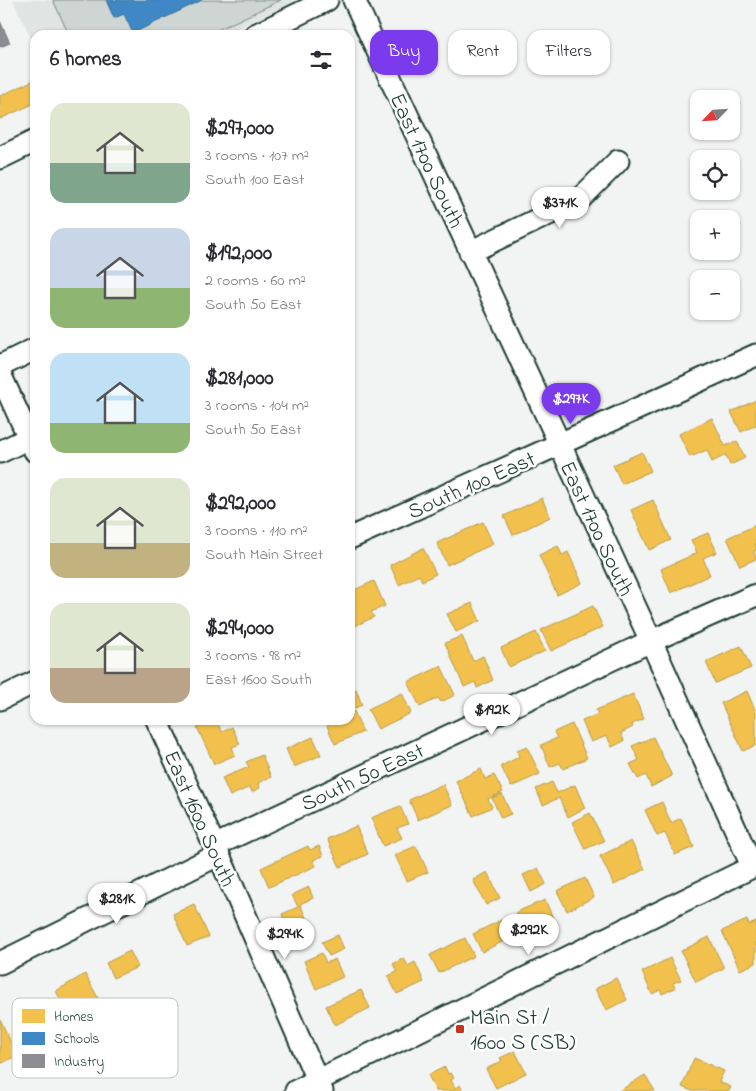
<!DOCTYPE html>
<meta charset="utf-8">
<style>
:root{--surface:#fff;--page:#f7f7f7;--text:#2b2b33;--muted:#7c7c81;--accent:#7c3aed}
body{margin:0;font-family:"Indie Flower",sans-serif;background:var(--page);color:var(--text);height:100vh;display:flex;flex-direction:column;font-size:19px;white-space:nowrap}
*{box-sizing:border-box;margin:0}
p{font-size:16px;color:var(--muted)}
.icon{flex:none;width:28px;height:28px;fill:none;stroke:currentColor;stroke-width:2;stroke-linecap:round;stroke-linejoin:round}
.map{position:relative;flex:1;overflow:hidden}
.side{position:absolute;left:30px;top:30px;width:325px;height:695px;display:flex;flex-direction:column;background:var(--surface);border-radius:15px;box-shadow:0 1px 4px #0004}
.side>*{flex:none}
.banner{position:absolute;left:370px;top:30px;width:310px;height:45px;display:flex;gap:10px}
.needle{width:32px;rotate:245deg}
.tools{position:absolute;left:690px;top:90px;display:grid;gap:10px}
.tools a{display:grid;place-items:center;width:50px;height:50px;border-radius:10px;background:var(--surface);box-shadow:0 1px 4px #0004;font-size:25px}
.price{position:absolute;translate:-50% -42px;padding:0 11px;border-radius:18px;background:#fff;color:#222;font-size:16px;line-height:32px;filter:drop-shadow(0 1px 2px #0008)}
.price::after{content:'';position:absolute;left:50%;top:30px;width:15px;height:11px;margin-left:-8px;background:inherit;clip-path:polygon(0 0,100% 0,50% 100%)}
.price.selected{background:var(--accent);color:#fff}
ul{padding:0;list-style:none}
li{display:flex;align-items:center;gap:15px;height:125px;padding:0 20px}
li span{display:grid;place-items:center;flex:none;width:140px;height:100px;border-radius:15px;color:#555}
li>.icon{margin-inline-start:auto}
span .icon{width:60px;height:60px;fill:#fffc;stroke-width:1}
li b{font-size:21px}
h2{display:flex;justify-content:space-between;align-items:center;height:60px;padding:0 20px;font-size:21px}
.pill{padding:0 18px;border-radius:15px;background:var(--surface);box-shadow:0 1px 4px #0004;font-size:18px;line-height:45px}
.pill.selected{background:var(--accent);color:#fff}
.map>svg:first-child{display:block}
.built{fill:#e0e4e3}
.green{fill:#ced5d3;stroke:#768984}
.homes{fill:#f2c14e;stroke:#b39946}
.schools{fill:#3f88c5;stroke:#35729a}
.industry{fill:#8d8d92;stroke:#6c7576}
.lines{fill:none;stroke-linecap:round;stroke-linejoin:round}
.minor-casing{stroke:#1f3d34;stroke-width:25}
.minor{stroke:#fff;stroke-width:21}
.poi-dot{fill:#c8321e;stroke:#fff;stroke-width:2}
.labels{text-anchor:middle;stroke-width:5;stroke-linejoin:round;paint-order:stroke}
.street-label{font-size:22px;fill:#1f3d34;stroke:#fff}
.poi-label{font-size:22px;fill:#1f3d34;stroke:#fff;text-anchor:start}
.key{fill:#fff;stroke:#bcc5c2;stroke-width:1}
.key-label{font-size:14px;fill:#1f3d34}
</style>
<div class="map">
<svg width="756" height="1091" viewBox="0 0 756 1091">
<rect width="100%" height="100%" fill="#f2f3f3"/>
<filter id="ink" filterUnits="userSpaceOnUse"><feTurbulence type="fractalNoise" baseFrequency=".02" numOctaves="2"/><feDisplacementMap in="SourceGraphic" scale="10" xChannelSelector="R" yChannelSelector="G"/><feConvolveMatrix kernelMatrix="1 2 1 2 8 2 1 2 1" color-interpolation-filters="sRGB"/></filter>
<g filter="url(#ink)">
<!-- built -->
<path class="built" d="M13 0H298L222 35H35V46Z"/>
<!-- green -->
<path class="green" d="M53 0H106L114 18 124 14 133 33 202 0H281L207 35H69Z"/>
<!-- homes -->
<g class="homes">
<path d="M32 81 35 87V103L0 119V96Z"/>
<path d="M756 400V425L741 432 731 412Z"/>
<path d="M712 418 725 446 737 441 745 458 730 465 726 455 712 462 707 450 690 457 679 434Z"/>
<path d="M642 452 651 471 622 484 613 465Z"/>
<path d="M542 498 550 517 513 535 504 516Z"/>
<path d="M653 500 671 540 649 550 631 510Z"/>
<path d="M483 522 493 544 447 565 437 543Z"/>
<path d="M756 525V550L754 551 756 559 740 566 727 538Z"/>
<path d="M708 533 717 552 703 558 710 575 671 593 661 569 697 553 691 540Z"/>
<path d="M558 546 562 555 568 552 582 583 557 595 539 555Z"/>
<path d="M423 548 436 574 422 581 419 575 399 585 390 565Z"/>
<path d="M374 581 385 606 371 612 374 617 353 627 350 621V592Z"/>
<path d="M472 603 480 621 456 632 447 614Z"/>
<path d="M593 606 603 627 551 651 541 630Z"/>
<path d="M536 632 545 651 509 667 501 648Z"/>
<path d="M462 636 473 661 483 656 493 680 477 688 475 682 464 687 445 643Z"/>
<path d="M741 646 751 668 715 683 706 662Z"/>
<path d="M441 666 455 695 441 702 438 698 420 707 408 682Z"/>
<path d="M356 689 362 705 351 710 350 706V692Z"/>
<path d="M747 691 756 712V745L743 751 721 703Z"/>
<path d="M402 693 411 713 378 729 368 709Z"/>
<path d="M633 694 644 719 632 724 633 727 621 733 624 741 612 747 607 736 591 742 582 721 598 714 596 710Z"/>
<path d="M354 711 363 732 335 744 327 726 340 720H350V713Z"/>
<path d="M213 720H216L222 732 232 727 240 744 232 747 235 755 214 764 197 727Z"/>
<path d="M572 724 587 758 563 769 560 763 550 767 541 745 557 738 554 732Z"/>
<path d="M313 737 321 755 294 767 286 749Z"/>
<path d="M653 737 672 776 651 787 646 775 638 779 630 764 639 760 632 746Z"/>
<path d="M527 747 540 774 511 787 501 766 519 757 517 751Z"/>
<path d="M262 755 271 777 258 783 260 788 252 792 250 787 230 796 222 778 249 767 246 762Z"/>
<path d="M481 769 485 779 494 775 503 792 488 799 492 807 473 816 456 781Z"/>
<path d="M552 782 557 793 575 785 585 808 568 817 559 798 543 805 536 789Z"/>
<path d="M443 784 452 805 418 820 409 800Z"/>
<path d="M502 794 511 814 501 818 492 798Z"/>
<path d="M662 802 671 823 681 818 694 847 675 855 665 833 657 836 645 810Z"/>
<path d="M400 806 408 824 397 828 402 838 383 846 371 818Z"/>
<path d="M590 813 604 841 585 849 572 822Z"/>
<path d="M356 826 368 854 340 867 327 839Z"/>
<path d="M631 841 645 869 614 885 600 856Z"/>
<path d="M308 846 310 850 319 846 323 856 313 860 316 866 269 887 261 868Z"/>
<path d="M416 846 428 872 407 881 395 855Z"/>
<path d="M538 868 546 884 531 892 523 875Z"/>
<path d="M487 872 500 898 486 905 473 880Z"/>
<path d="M585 878 594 897 567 911 557 891Z"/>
<path d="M309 887 313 898 300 904 313 934 294 943 282 914 298 907 292 895Z"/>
<path d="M545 900 553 918 525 931 516 912Z"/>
<path d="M194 904 209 937 187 946 173 914Z"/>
<path d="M501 920 510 938 482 952 473 934Z"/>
<path d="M747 920 749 925 756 922V963L740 970 722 931Z"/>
<path d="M338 935 344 949 329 956 322 942Z"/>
<path d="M709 937 724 968 696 982 681 951Z"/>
<path d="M465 938 474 956 439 973 430 955Z"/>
<path d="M130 951 138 967 113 978 106 963Z"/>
<path d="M322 953 326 963 335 959 343 977 316 989 304 961Z"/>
<path d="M404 958 408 966 415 962 424 982 397 994 388 976 397 972 393 964Z"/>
<path d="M670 958 681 980 673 983 675 988 662 994 660 990 652 994 642 972Z"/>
<path d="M85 974 98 998 69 1015 56 991Z"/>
<path d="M616 978 627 1000 606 1010 595 989Z"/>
<path d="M361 990 370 1008 335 1025 326 1006Z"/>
<path d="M35 998 37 1004 46 1000 52 1014 27 1026 18 1006Z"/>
<path d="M0 1019 17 1056 0 1064Z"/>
<path d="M515 1051 526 1073 496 1088 486 1069 502 1061 500 1058Z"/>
<path d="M694 1058 724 1071 719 1082 731 1087 729 1091H692L682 1087Z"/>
<path d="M445 1067 448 1074 451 1073 454 1078 451 1080 455 1088 460 1085 463 1091H436L428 1075Z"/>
<path d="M645 1075 655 1091H619Z"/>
</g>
<!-- schools -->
<path class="schools" d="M106 0H202L133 33 124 14 114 18Z"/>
<!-- industry -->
<path class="industry" d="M0 21 10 43 0 47Z"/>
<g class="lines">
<defs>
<g id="minor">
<path d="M354 0 651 641 752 866"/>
<path d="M255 35 327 0"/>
<path d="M0 158 35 141"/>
<path d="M470 252 580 199 618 161"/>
<path d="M0 366 35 349"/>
<path d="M0 374 35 451"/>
<path d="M0 452 29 438"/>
<path d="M350 538 542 452 756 355"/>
<path d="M0 699 35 682"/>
<path d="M157 720 225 869 322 1091"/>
<path d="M214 846 651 641 756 595"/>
<path d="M0 963 218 855"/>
<path d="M296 1091 756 865"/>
</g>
</defs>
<!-- minor casing -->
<use href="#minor" class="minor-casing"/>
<!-- minor -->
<use href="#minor" class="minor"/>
</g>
</g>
<!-- markers -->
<rect class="poi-dot" x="455" y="1024" width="10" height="10" rx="2.5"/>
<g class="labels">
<!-- street labels -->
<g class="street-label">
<text transform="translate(428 160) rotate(65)" y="8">East 1700 South</text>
<text transform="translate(471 484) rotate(-24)" y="8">South 100 East</text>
<text transform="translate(598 528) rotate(65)" y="8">East 1700 South</text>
<text transform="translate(362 776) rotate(-25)" y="8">South 50 East</text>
<text transform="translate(201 818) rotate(66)" y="8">East 1600 South</text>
</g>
<!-- poi labels -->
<g class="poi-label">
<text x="470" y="1024">Main St /<tspan x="470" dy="25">1600 S (SB)</tspan></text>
</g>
</g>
<!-- legend -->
<rect x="12" y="998" width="166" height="80" rx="8" class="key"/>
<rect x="22" y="1009" width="23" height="14" fill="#f2c14e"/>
<rect x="22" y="1032" width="23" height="13" fill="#3f88c5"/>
<rect x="22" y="1054" width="23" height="14" fill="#8d8d92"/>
<g class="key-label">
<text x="54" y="1021">Homes</text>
<text x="54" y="1043">Schools</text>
<text x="54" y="1066">Industry</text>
</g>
</svg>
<div class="tools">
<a><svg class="needle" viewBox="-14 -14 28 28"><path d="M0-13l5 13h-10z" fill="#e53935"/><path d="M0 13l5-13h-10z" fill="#7c7c81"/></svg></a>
<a><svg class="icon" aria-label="locate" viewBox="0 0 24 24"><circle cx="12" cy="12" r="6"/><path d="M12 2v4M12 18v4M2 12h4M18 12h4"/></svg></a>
<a>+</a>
<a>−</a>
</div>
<b class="price" style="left:560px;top:229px">$371K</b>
<b class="price selected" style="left:571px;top:425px">$297K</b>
<b class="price" style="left:492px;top:736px">$192K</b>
<b class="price" style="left:117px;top:925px">$281K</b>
<b class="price" style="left:529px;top:956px">$292K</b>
<b class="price" style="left:285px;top:960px">$294K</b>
<div class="banner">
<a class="pill selected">Buy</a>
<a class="pill">Rent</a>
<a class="pill">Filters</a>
</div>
<section class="side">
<h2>6 homes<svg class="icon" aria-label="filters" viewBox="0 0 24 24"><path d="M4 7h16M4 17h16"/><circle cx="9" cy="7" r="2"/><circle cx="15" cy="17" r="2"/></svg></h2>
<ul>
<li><span style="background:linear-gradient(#dfe7d0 60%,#7fa58c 0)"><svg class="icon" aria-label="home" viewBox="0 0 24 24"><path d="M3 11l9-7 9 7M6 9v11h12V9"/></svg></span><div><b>$297,000</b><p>3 rooms · 107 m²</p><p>South 100 East</p></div></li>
<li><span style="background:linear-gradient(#c9d6e8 60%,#8fb573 0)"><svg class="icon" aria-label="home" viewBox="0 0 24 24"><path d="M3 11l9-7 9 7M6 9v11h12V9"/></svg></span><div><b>$192,000</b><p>2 rooms · 60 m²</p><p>South 50 East</p></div></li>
<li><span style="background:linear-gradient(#bfe0f5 70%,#8fb573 0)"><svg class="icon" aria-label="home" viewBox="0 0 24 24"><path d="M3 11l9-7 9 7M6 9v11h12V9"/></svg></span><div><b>$281,000</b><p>3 rooms · 104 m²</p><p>South 50 East</p></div></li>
<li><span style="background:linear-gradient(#dfe7d0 65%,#c2b280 0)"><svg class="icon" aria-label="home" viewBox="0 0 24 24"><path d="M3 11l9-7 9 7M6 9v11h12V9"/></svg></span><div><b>$292,000</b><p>3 rooms · 110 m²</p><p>South Main Street</p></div></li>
<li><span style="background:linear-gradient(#dfe7d0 65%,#b9a48a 0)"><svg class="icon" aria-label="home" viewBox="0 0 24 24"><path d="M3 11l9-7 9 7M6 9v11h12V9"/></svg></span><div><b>$294,000</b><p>3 rooms · 98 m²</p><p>East 1600 South</p></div></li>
</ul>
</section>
</div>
